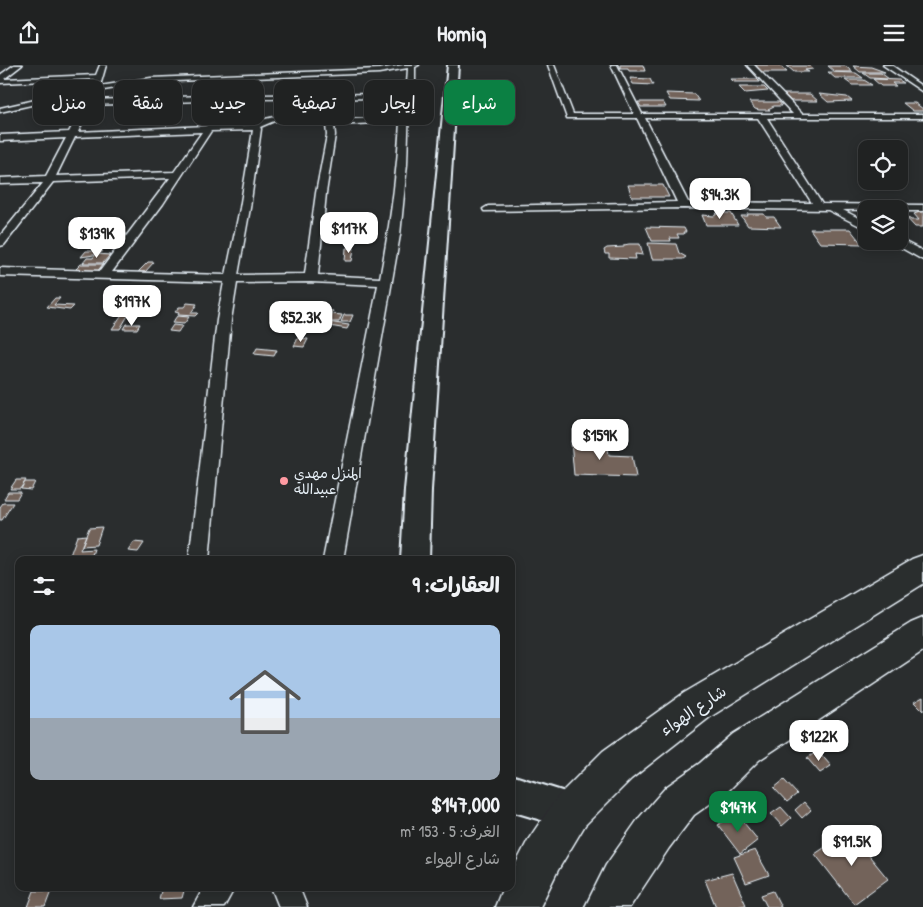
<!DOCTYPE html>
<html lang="ar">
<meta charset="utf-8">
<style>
:root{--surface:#202222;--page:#282a2a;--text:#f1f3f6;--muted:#a2a4a5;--line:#3d3f40;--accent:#0b8043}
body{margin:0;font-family:"Patrick Hand","Playpen Sans Arabic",sans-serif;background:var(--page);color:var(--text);direction:rtl;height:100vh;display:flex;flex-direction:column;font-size:19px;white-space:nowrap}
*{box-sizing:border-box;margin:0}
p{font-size:16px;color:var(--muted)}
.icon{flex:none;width:28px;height:28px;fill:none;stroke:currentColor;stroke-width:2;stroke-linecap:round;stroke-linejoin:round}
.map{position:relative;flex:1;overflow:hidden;direction:ltr}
.details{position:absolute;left:15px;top:491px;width:500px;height:335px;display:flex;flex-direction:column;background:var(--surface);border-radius:10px;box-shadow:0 2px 12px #0003,0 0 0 1px var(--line);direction:rtl}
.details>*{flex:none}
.banner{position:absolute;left:15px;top:15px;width:500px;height:45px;direction:rtl;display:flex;gap:10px}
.controls{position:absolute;left:858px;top:75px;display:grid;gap:10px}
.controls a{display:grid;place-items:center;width:50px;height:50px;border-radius:10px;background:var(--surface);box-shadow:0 2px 12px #0003,0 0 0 1px var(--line);font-size:25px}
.price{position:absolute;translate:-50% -42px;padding:0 11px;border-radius:10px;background:#fff;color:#222;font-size:16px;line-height:32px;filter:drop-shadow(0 1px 2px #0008)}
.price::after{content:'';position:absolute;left:50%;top:30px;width:15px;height:11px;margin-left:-8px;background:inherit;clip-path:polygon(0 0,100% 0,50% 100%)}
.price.active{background:var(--accent);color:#fff}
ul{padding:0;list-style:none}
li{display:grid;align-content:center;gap:10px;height:265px;padding:0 15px}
li span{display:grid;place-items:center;height:155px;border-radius:10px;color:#555}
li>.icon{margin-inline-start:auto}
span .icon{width:90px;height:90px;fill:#fffc;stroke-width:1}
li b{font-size:21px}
h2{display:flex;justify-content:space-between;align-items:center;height:60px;padding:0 15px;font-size:21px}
.tag{padding:0 18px;border-radius:10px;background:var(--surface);box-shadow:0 2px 12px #0003,0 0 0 1px var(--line);font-size:18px;line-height:45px}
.tag.active{background:var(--accent);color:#fff}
header{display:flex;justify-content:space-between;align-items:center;height:65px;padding:0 15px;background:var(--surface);font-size:22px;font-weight:700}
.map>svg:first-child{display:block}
.building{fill:#73635a;stroke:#e8f1f8}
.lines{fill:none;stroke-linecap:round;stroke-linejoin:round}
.street-casing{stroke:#e8f1f8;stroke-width:3}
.secondary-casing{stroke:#e8f1f8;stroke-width:4}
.primary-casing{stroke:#e8f1f8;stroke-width:3}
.street{fill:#2a2d2e;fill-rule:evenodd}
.secondary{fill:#2a2d2e;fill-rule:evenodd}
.primary{fill:#2a2d2e;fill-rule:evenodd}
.poi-dot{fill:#ff9aa2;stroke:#2a2d2e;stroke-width:2}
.labels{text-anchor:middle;stroke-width:4;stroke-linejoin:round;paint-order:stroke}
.poi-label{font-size:14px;fill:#e8f1f8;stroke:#2a2d2e;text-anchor:start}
.near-street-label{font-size:16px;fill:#e8f1f8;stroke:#2a2d2e}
</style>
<header><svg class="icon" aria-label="menu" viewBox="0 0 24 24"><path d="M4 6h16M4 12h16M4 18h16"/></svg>Homiq<svg class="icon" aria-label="share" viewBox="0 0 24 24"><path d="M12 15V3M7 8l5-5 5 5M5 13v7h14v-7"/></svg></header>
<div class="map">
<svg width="923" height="842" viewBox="0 0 923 842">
<rect width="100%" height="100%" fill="#2a2d2e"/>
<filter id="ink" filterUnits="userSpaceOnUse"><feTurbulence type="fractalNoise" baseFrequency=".02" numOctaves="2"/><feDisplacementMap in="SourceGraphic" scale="10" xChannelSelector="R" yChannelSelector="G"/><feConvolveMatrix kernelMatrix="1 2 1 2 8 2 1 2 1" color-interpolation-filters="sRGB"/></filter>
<g filter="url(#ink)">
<!-- building -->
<g class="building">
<path d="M620 0H643L645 6H629L628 3H620Z"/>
<path d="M755 0H779L787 7H761Z"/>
<path d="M787 1H810L813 4 805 5 809 7H794Z"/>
<path d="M828 1H845L853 7H835Z"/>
<path d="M853 1 871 2 885 7H860Z"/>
<path d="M828 7 856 8 863 13H835Z"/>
<path d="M863 8H881L889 14 870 13Z"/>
<path d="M630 13 650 14 653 20 633 19Z"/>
<path d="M731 14H757L760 17H734Z"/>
<path d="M873 14 899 15 904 18H892L896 21H881Z"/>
<path d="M845 15H864L872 20H852Z"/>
<path d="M739 22H764L768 26 745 28Z"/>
<path d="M666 28 694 29 699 36 670 35Z"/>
<path d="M784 29H810L818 36H791Z"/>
<path d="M819 29 847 32 852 36 828 37Z"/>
<path d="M638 37H663L666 42H641Z"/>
<path d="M749 37H779L782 41H774L768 44 770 45H759L755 44Z"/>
<path d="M903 38H915L923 44V46H913Z"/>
<path d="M628 120H663L669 132H632Z"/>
<path d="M923 146V162H915L903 149 911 155H919L914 149Z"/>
<path d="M716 148H731L738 160H706L702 150 714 151 717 149Z"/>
<path d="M747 149H764L766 152H774L781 162 748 161 741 151H748Z"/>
<path d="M646 162 684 163 686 167H683L684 169H677L679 173H670L671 176H652Z"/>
<path d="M810 164H850L862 179 820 178Z"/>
<path d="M648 178 676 179 679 188 686 192 683 194H652Z"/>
<path d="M629 179H640L643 190 635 189 636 194 609 193V189H605L604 185 607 183 624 182V180Z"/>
<path d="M346 183H354L352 196H345Z"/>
<path d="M86 186H103L100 189 81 192Z"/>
<path d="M96 189 110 190 103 198H83L87 193H93Z"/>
<path d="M148 197H154L145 207H138Z"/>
<path d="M81 199H103L97 207 74 206Z"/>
<path d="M55 233H60L54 240 74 241 70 245 47 242Z"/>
<path d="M187 238 197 239 191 248H198L195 251 178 250 179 248 175 247 179 242H184Z"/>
<path d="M325 245 333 246 327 257 349 260 347 264 318 259 323 255H320Z"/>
<path d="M123 248 129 249 120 264H112Z"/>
<path d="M332 249 342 250 339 257H329Z"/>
<path d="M344 250H353L350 257H341Z"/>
<path d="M177 251 189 252 184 259 172 258Z"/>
<path d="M126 259H140L137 264H123Z"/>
<path d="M173 260 182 261 178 267 169 266Z"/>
<path d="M298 273 308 274 304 282 294 281Z"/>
<path d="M257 283 277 285 274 291 254 289Z"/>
<path d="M571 376 607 377 609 390 632 391 636 412 574 410Z"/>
<path d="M16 415H26L20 424H10Z"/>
<path d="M25 417H35L31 425 21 424Z"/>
<path d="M8 427H21L17 434H4Z"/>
<path d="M3 438H13L2 455H0V442Z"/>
<path d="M102 462 96 480 82 481 89 463Z"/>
<path d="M86 470 80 485 94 484 92 490 69 493 77 471Z"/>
<path d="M134 477 144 478 138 487 128 486Z"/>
<path d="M923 632V646L914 637Z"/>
<path d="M818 686 831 701 820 708 807 693Z"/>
<path d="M784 715 797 729 787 737 774 723Z"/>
<path d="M804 737 811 745 802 753 795 745Z"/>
<path d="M781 742 791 753 782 761 771 749Z"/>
<path d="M735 747 758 775 740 789 718 760Z"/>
<path d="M849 766 888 814 854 839 815 789Z"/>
<path d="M755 785 769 810 746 818 734 792Z"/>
<path d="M732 808 746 840 736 842H716L705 815Z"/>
<path d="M162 822H185L182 833 159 834Z"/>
<path d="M34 826H51L45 842H28Z"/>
<path d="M773 826 781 842H767L761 830Z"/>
</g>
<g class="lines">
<defs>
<g id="street">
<path d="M14 0H22L4 14 96 10 100 0H106L100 21 151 13 379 4 403 0H419L415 2V19L409 37 407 99 400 170 343 495H323L378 220 311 217 237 218 231 255 209 495H189L217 255 224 217 0 211V203L100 206 170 113 53 117 4 180 0 181V171L43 118 0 119V113L46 111 66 73 0 76V70L69 67 83 41H65L61 39 65 37 85 36 89 27 0 47V43L92 22 95 14 0 18V10ZM408 3 407 19 404 29 240 30 243 26 239 24 232 30 93 35 98 26 151 17 379 8ZM402 33 400 52 332 55 283 50 261 55 251 60 215 61 236 34ZM228 35 206 61 78 67 91 40ZM283 55 326 60 327 70 316 128 305 209 238 210 250 143 261 64 260 62 274 56ZM400 57C397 109 390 161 380 213L318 210 326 128 335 70 334 60ZM253 65 240 143 226 210 112 207 163 139 211 66ZM202 67 174 107 56 111 75 72Z"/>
<path d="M548 0H554L573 49H634L611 0H617L642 49H793L747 0H754L802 49H923V53H767L822 139 923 140V146H899V144L843 145 866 157V164L828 145 684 143 484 146 483 144 488 141 677 137 637 53H567ZM645 53H758L812 138 688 137Z"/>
<path d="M883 0H891L923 22V27Z"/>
<path d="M899 174 923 186V195L889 176H899Z"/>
<path d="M204 822H235L224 842H193Z"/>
<path d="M271 822H299L307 842H279Z"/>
</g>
<g id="secondary">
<path d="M448 0H458L431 425 429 495H401L405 425Z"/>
<path d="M511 710 584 733 589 746 584 759 571 764 511 746Z"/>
</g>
<g id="primary">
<path d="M923 490V519L710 652 631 714 585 760 558 805 540 842H495L503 822H511V808L528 775 557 732 603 686 684 628 912 494Z"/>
<path d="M923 553V586L759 695 728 726 694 750 669 783 630 842H585L606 800 639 753 666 722 700 698 733 669 911 558Z"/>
</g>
</defs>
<!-- street casing -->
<use href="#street" class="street-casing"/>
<!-- secondary casing -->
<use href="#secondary" class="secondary-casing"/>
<!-- primary casing -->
<use href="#primary" class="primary-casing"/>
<!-- street -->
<use href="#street" class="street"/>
<!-- secondary -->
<use href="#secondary" class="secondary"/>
<!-- primary -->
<use href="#primary" class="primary"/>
</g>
</g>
<!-- markers -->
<circle class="poi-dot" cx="284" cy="416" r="5"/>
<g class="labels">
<!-- poi labels -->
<g class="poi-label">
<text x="294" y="413">المنزل مهدي<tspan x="294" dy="16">عبيدالله</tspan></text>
</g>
<!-- near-street labels -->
<g class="near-street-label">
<text transform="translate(693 645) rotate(-34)" y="6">شارع الهواء</text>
</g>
</g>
</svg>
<div class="controls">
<a><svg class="icon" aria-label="locate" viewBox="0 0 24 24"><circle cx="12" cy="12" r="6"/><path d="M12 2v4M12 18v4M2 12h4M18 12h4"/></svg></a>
<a><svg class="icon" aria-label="layers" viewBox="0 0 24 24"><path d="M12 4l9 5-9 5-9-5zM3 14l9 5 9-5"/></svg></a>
</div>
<b class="price" style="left:720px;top:155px">$94.3K</b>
<b class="price" style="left:349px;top:189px">$117K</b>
<b class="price" style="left:97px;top:194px">$139K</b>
<b class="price" style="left:132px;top:262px">$197K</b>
<b class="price" style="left:301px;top:278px">$52.3K</b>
<b class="price" style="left:600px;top:396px">$159K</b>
<b class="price" style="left:819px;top:697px">$122K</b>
<b class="price active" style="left:738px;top:768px">$147K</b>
<b class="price" style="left:852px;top:802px">$91.5K</b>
<div class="banner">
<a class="tag active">شراء</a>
<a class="tag">إيجار</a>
<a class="tag">تصفية</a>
<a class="tag">جديد</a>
<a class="tag">شقة</a>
<a class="tag">منزل</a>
</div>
<section class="details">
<h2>العقارات: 9<svg class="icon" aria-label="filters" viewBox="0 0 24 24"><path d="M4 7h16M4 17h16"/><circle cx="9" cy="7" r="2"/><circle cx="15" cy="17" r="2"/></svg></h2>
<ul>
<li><span style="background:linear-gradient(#a9c7e8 60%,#9aa5b1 0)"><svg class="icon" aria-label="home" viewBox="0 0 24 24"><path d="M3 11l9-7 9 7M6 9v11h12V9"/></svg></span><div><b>$147,000</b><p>الغرف: 5 · 153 m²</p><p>شارع الهواء</p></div></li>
</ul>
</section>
</div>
